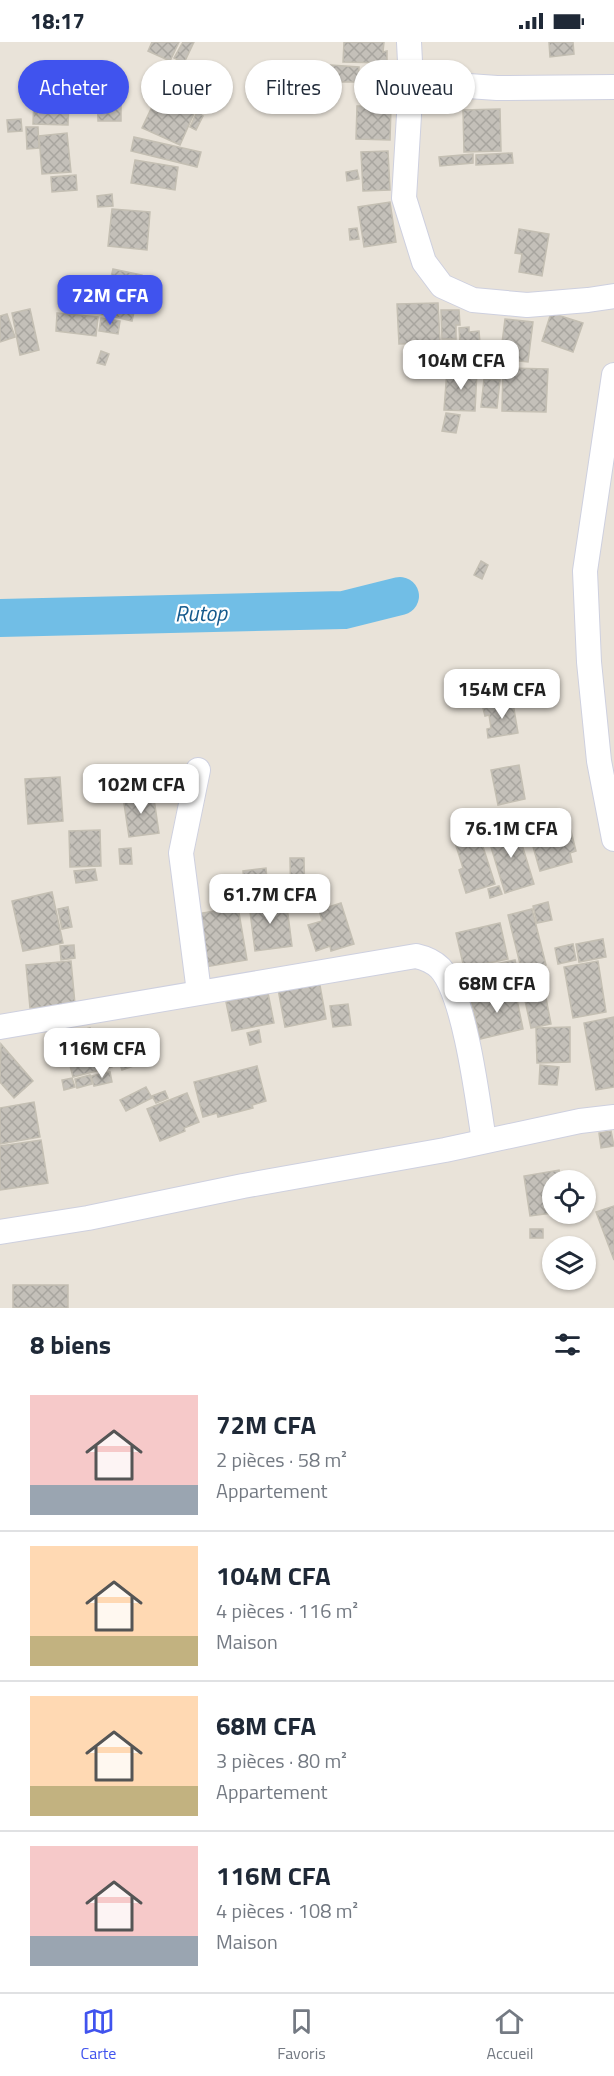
<!DOCTYPE html>
<html lang="fr">
<meta charset="utf-8">
<style>
:root{--surface:#fff;--page:#f2f2f3;--text:#1f2937;--muted:#747a83;--line:#e0e1e3;--accent:#4053ee}
body{margin:0;font-family:"Titillium Web",sans-serif;background:var(--page);color:var(--text);height:100vh;display:flex;flex-direction:column;font-size:22px;white-space:nowrap}
*{box-sizing:border-box;margin:0}
p{font-size:20px;color:var(--muted)}
.icon{flex:none;width:33px;height:33px;fill:none;stroke:currentColor;stroke-width:2;stroke-linecap:round;stroke-linejoin:round}
.map{position:relative;height:1266px;overflow:hidden}
.side{display:flex;flex-direction:column;background:var(--surface);flex:1}
.side>*{flex:none}
.hud{position:absolute;left:18px;top:18px;width:579px;height:54px;display:flex;gap:12px}
.buttons{position:absolute;left:542px;top:1128px;display:grid;gap:12px}
.buttons a{display:grid;place-items:center;width:54px;height:54px;border-radius:50%;background:var(--surface);box-shadow:0 2px 4px #0004;font-size:30px}
.price{position:absolute;translate:-50% -51px;padding:0 14px;border-radius:12px;background:#fff;color:#222;font-size:20px;line-height:39px;filter:drop-shadow(0 2px 3px #0008)}
.price::after{content:'';position:absolute;left:50%;top:36px;width:18px;height:14px;margin-left:-9px;background:inherit;clip-path:polygon(0 0,100% 0,50% 100%)}
.price.on{background:var(--accent);color:#fff}
ul{padding:0;list-style:none}
li{display:flex;align-items:center;gap:18px;height:150px;padding:0 30px}
li+li{border-top:2px solid var(--line)}
li span{display:grid;place-items:center;flex:none;width:168px;height:120px;border-radius:0px;color:#555}
li>.icon{margin-inline-start:auto}
span .icon{width:72px;height:72px;fill:#fffc;stroke-width:1}
li b{font-size:26px}
h2{display:flex;justify-content:space-between;align-items:center;height:72px;padding:0 30px;font-size:26px}
.pill{padding:0 21px;border-radius:27px;background:var(--surface);box-shadow:0 2px 4px #0004;font-size:21px;line-height:54px}
.pill.on{background:var(--accent);color:#fff}
.status{display:flex;justify-content:space-between;align-items:center;height:42px;padding:0 30px;background:var(--surface);direction:ltr}
.status svg{height:16px;fill:currentColor}
.tabs{display:flex;justify-content:space-around;align-items:center;height:84px;border-top:2px solid var(--line);background:var(--surface);font-size:16px;color:var(--muted)}
.tabs a{display:grid;justify-items:center;gap:3px}
.tabs .on{color:var(--accent)}
.map>svg:first-child{display:block}
.lines{fill:none;stroke-linecap:round;stroke-linejoin:round}
.river{stroke:#71bee6;stroke-width:38}
.building{fill:url(#building-cross-hatch);stroke:#c4bfb3;stroke-width:1.5}
.minor-casing{stroke:#ced0df;stroke-width:26}
.minor{stroke:#fff;stroke-width:24}
.labels{text-anchor:middle;stroke-width:4.5;stroke-linejoin:round;paint-order:stroke}
.water-label{font-size:22px;font-style:italic;fill:#155a8d;stroke:#fff}
</style>
<div class="status"><b>18:17</b><svg viewBox="0 0 49 12"><path d="M0 12V9h3v3zM5 12V6h3v6zM10 12V3h3v9zM15 12V0h3v12zM26 1h20v11H26zM47 4h2v5h-2z"/></svg></div>
<div class="map">
<svg width="614" height="1266" viewBox="0 0 614 1266">
<defs>
<pattern id="building-cross-hatch" width="8" height="8" patternUnits="userSpaceOnUse" patternTransform="scale(1.5)"><rect width="8" height="8" fill="#c4c0b9"/><path d="M0 0l8 8M0 8l8-8" fill="none" stroke="#a8a59f"/></pattern>
</defs>
<rect width="100%" height="100%" fill="#e9e3d9"/>
<g class="lines">
<!-- river -->
<path class="river" d="M0 576 344 568 400 554"/>
</g>
<!-- building -->
<g class="building">
<path d="M152 0H179L170 19 148 9Z"/>
<path d="M183 0H194L184 21 174 16Z"/>
<path d="M344 0H384L383 10 387 9V21L343 20Z"/>
<path d="M549 0H573L574 12 550 15Z"/>
<path d="M330 23 359 25 358 40H330Z"/>
<path d="M177 24 212 42 198 67 164 49Z"/>
<path d="M97 47H121V79H98Z"/>
<path d="M158 52 195 69 180 103 142 86Z"/>
<path d="M34 55 69 56 68 83 33 82Z"/>
<path d="M357 64 391 65 390 98 356 97Z"/>
<path d="M500 67 501 109 464 110 463 68Z"/>
<path d="M197 70 203 74 196 88 190 85Z"/>
<path d="M21 77 22 89 8 90 7 78Z"/>
<path d="M26 85H38L39 106 27 107Z"/>
<path d="M67 91 71 130 42 132 39 94Z"/>
<path d="M134 95 201 110 197 125 131 109Z"/>
<path d="M388 109 390 148 363 149 361 110Z"/>
<path d="M512 111 513 121 476 123V113Z"/>
<path d="M473 112V121L440 124 439 115Z"/>
<path d="M135 118 178 125 175 148 131 141Z"/>
<path d="M357 128 359 137 347 139 346 130Z"/>
<path d="M76 133 77 148 52 150 51 135Z"/>
<path d="M112 152 113 164 98 165 97 154Z"/>
<path d="M390 160 396 200 364 205 358 165Z"/>
<path d="M112 167 150 170 147 208 108 204Z"/>
<path d="M357 186 359 197 350 198 349 187Z"/>
<path d="M519 187 549 192 542 234 519 230 522 212 515 211Z"/>
<path d="M113 227 142 233 132 279 102 272Z"/>
<path d="M438 261 440 300 399 302 397 262Z"/>
<path d="M30 267 39 308 20 313 12 271Z"/>
<path d="M441 268H459L460 283H456V297H442Z"/>
<path d="M57 271 98 275 96 294 56 289Z"/>
<path d="M551 271 583 281 573 310 542 299Z"/>
<path d="M7 272 15 295 0 300V274Z"/>
<path d="M101 276 120 279 118 292 99 289Z"/>
<path d="M505 277 533 280 528 320 500 317Z"/>
<path d="M469 285V290L479 289 481 314 461 315 459 286Z"/>
<path d="M101 309 109 312 105 323 97 321Z"/>
<path d="M503 326 548 327 546 370 502 369Z"/>
<path d="M447 328 477 329 475 369 444 368Z"/>
<path d="M484 337 500 338 497 366 481 365Z"/>
<path d="M446 371 460 373 456 391 442 389Z"/>
<path d="M481 519 488 523 482 537 474 533Z"/>
<path d="M513 661 518 691 488 696 487 687 491 686 489 673 485 674 483 666Z"/>
<path d="M519 723 525 757 498 763 491 728Z"/>
<path d="M153 727 155 745 130 747 128 730Z"/>
<path d="M60 735 63 779 28 782 25 737Z"/>
<path d="M153 750 159 791 129 795 123 755Z"/>
<path d="M566 769 576 809 570 811 572 820 540 829 528 787 532 786 530 779Z"/>
<path d="M476 783 495 842 466 851 459 828 463 826 452 791Z"/>
<path d="M516 783 534 842 505 851 487 792Z"/>
<path d="M100 788 101 824 70 825 69 789Z"/>
<path d="M131 806 132 822H120L119 807Z"/>
<path d="M290 816H304L305 866H291Z"/>
<path d="M266 826 267 838 244 841 243 829Z"/>
<path d="M95 827 97 838 76 841 74 829Z"/>
<path d="M499 844 502 852 490 856 488 847Z"/>
<path d="M52 850 63 901 23 909 12 859Z"/>
<path d="M286 857 292 904 255 909 249 862Z"/>
<path d="M548 860 552 878 537 881 533 864Z"/>
<path d="M341 861 354 902 331 909 330 904 316 909 308 883 322 879 319 868Z"/>
<path d="M68 865 72 885 62 887 58 867Z"/>
<path d="M238 865 247 918 205 925 196 872Z"/>
<path d="M532 867 546 923 522 930 508 873Z"/>
<path d="M500 881 508 917 464 926 456 891Z"/>
<path d="M603 897 606 915 579 920 576 902Z"/>
<path d="M573 902 576 918 558 922 555 906Z"/>
<path d="M74 903 75 916 61 918 60 904Z"/>
<path d="M515 918 518 933 457 946 454 931Z"/>
<path d="M71 919 75 962 30 966 26 923Z"/>
<path d="M598 919 606 970 573 976 564 925Z"/>
<path d="M542 935 551 982 531 986 521 940Z"/>
<path d="M319 938 326 977 285 985 278 947Z"/>
<path d="M515 948 523 987 480 997 471 957Z"/>
<path d="M268 951 274 981 232 989 226 960Z"/>
<path d="M348 962 351 983 333 985 330 964Z"/>
<path d="M614 975V1045L596 1048 584 981Z"/>
<path d="M570 985V1020L537 1021 536 986Z"/>
<path d="M90 986 92 993 103 990 112 1025 73 1035 62 993Z"/>
<path d="M259 988 261 1000 250 1003 247 991Z"/>
<path d="M131 996 139 1022 122 1028 113 1002Z"/>
<path d="M1 1002 33 1039 14 1056 0 1040Z"/>
<path d="M540 1023 559 1025 557 1043 539 1042Z"/>
<path d="M257 1024 266 1059 252 1063 253 1066 218 1075 217 1071 203 1075 194 1040Z"/>
<path d="M110 1030 112 1040 94 1044 91 1034Z"/>
<path d="M90 1033 92 1042 77 1046 75 1037Z"/>
<path d="M72 1036 75 1045 64 1048 62 1038Z"/>
<path d="M146 1045 152 1056 126 1069 120 1058Z"/>
<path d="M165 1049 168 1056 156 1061 152 1054Z"/>
<path d="M187 1051 199 1080 184 1086 185 1089 160 1099 147 1067Z"/>
<path d="M34 1060 40 1095 0 1102V1066Z"/>
<path d="M611 1089 614 1104 601 1106 599 1091Z"/>
<path d="M41 1098 48 1141 0 1148V1104Z"/>
<path d="M559 1128 561 1138H552V1171L530 1174 524 1134Z"/>
<path d="M614 1164V1218L596 1170Z"/>
<rect x="530" y="1187" width="13" height="9"/>
<rect x="13" y="1243" width="55" height="23"/>
</g>
<g class="lines">
<defs>
<g id="minor">
<path d="M409 0 411 40 404 156 424 220 442 244 473 258 527 263 588 258 614 254"/>
<path d="M411 40 497 46 614 45"/>
<path d="M614 333 585 529 589 620 599 719 614 797"/>
<path d="M198 728 181 811 199 950"/>
<path d="M0 985 416 914C425 916 433 919 440 926 465 953 478 1060 484 1099"/>
<path d="M0 1190 88 1176 243 1144 445 1108 580 1079 614 1075"/>
</g>
</defs>
<!-- minor casing -->
<use href="#minor" class="minor-casing"/>
<!-- minor -->
<use href="#minor" class="minor"/>
</g>
<g class="labels">
<!-- water labels -->
<g class="water-label">
<text transform="translate(201 571) rotate(-1)" y="8">Rutop</text>
</g>
</g>
</svg>
<div class="buttons">
<a><svg class="icon" aria-label="locate" viewBox="0 0 24 24"><circle cx="12" cy="12" r="6"/><path d="M12 2v4M12 18v4M2 12h4M18 12h4"/></svg></a>
<a><svg class="icon" aria-label="layers" viewBox="0 0 24 24"><path d="M12 4l9 5-9 5-9-5zM3 14l9 5 9-5"/></svg></a>
</div>
<b class="price on" style="left:110px;top:284px">72M CFA</b>
<b class="price" style="left:461px;top:349px">104M CFA</b>
<b class="price" style="left:502px;top:678px">154M CFA</b>
<b class="price" style="left:141px;top:773px">102M CFA</b>
<b class="price" style="left:511px;top:817px">76.1M CFA</b>
<b class="price" style="left:270px;top:883px">61.7M CFA</b>
<b class="price" style="left:497px;top:972px">68M CFA</b>
<b class="price" style="left:102px;top:1037px">116M CFA</b>
<div class="hud">
<a class="pill on">Acheter</a>
<a class="pill">Louer</a>
<a class="pill">Filtres</a>
<a class="pill">Nouveau</a>
</div>
</div>
<section class="side">
<h2>8 biens<svg class="icon" aria-label="filters" viewBox="0 0 24 24"><path d="M4 7h16M4 17h16"/><circle cx="9" cy="7" r="2"/><circle cx="15" cy="17" r="2"/></svg></h2>
<ul>
<li><span style="background:linear-gradient(#f6c9c9 75%,#9aa5b1 0)"><svg class="icon" aria-label="home" viewBox="0 0 24 24"><path d="M3 11l9-7 9 7M6 9v11h12V9"/></svg></span><div><b>72M CFA</b><p>2 pièces · 58 m²</p><p>Appartement</p></div></li>
<li><span style="background:linear-gradient(#ffd9b3 75%,#c2b280 0)"><svg class="icon" aria-label="home" viewBox="0 0 24 24"><path d="M3 11l9-7 9 7M6 9v11h12V9"/></svg></span><div><b>104M CFA</b><p>4 pièces · 116 m²</p><p>Maison</p></div></li>
<li><span style="background:linear-gradient(#ffd9b3 75%,#c2b280 0)"><svg class="icon" aria-label="home" viewBox="0 0 24 24"><path d="M3 11l9-7 9 7M6 9v11h12V9"/></svg></span><div><b>68M CFA</b><p>3 pièces · 80 m²</p><p>Appartement</p></div></li>
<li><span style="background:linear-gradient(#f6c9c9 75%,#9aa5b1 0)"><svg class="icon" aria-label="home" viewBox="0 0 24 24"><path d="M3 11l9-7 9 7M6 9v11h12V9"/></svg></span><div><b>116M CFA</b><p>4 pièces · 108 m²</p><p>Maison</p></div></li>
</ul>
</section>
<nav class="tabs">
<a class="on"><svg class="icon" aria-label="map" viewBox="0 0 24 24"><path d="M3 6l6-2 6 2 6-2v14l-6 2-6-2-6 2zM9 4v14M15 6v14"/></svg>Carte</a>
<a><svg class="icon" aria-label="saved" viewBox="0 0 24 24"><path d="M7 4h10v16l-5-4-5 4z"/></svg>Favoris</a>
<a><svg class="icon" aria-label="home" viewBox="0 0 24 24"><path d="M3 11l9-7 9 7M6 9v11h12V9"/></svg>Accueil</a>
</nav>
